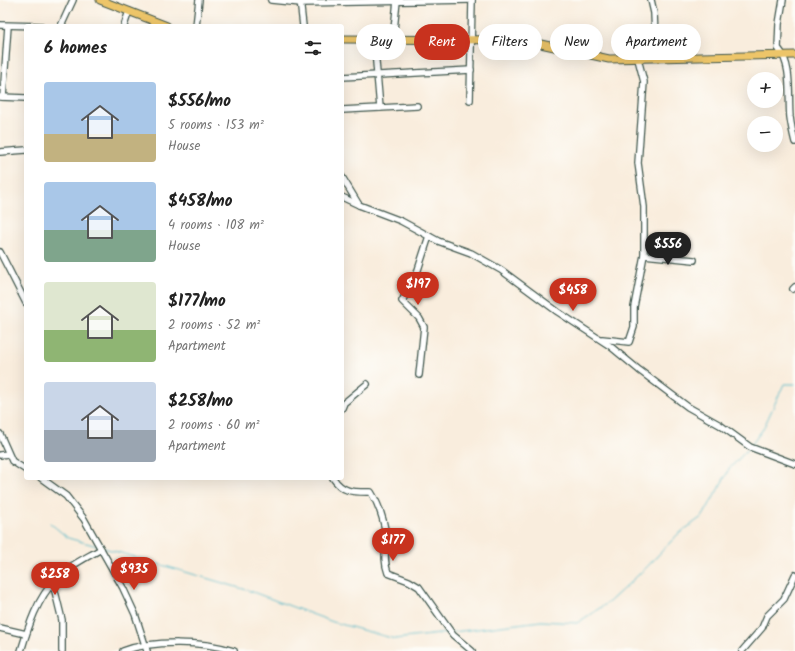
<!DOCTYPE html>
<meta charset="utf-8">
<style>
:root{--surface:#fff;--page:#f6f6f6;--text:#222;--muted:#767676;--accent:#c8321e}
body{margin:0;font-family:Kalam,sans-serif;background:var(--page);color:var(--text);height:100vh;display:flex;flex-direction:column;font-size:15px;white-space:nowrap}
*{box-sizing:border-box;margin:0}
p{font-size:13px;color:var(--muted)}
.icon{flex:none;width:22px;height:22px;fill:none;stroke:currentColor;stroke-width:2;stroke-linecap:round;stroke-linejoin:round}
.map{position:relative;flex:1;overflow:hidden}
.side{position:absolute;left:24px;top:24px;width:320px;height:456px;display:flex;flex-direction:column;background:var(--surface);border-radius:4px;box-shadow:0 4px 16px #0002}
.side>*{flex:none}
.banner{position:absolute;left:356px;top:24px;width:379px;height:36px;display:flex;gap:8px}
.tools{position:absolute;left:747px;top:72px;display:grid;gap:8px}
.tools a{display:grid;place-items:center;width:36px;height:36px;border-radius:50%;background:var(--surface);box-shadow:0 4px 16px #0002;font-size:20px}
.price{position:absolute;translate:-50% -34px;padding:0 9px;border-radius:14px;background:var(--accent);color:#fff;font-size:13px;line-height:26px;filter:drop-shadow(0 1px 2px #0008)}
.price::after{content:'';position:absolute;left:50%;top:24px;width:12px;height:9px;margin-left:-6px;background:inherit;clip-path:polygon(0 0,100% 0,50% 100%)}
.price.active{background:#222;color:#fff}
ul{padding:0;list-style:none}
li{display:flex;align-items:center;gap:12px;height:100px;padding:0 20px}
li span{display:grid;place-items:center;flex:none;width:112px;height:80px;border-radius:4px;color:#555}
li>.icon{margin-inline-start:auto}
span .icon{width:48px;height:48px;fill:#fffc;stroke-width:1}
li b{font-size:17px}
h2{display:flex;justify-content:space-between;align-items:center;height:48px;padding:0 20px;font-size:17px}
.pill{padding:0 14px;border-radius:18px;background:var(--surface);box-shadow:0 4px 16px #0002;font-size:14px;line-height:36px}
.pill.active{background:var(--accent);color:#fff}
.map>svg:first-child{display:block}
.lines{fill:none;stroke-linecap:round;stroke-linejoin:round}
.stream{stroke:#4cb7c8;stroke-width:1}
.minor-casing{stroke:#40574d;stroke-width:8}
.major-casing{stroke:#40574d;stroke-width:9}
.minor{stroke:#fff;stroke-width:5.5}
.major{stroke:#edc569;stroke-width:7}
</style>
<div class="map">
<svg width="795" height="651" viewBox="0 0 795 651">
<rect width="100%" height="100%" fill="#fdfcf7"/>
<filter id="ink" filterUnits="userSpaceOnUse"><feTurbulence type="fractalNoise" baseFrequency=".025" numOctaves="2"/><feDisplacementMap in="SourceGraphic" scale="8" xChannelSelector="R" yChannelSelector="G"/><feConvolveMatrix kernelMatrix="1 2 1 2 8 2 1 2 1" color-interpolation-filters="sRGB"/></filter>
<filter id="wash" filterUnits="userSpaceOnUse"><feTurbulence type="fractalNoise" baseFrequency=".012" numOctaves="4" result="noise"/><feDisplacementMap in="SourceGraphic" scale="16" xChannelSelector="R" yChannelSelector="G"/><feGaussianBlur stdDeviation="0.9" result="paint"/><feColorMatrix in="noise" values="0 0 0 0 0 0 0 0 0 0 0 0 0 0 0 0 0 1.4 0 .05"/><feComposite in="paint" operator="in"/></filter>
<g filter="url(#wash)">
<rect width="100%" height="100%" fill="#f9eddd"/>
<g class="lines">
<!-- stream -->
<g class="stream">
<path d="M752 444 763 429 784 384H795"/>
<path d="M50 523 68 538 97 546"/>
<path d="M104 548 250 591 333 622 395 639 448 633"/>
<path d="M453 632 541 621 577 623 609 602 647 567 677 535 703 516 730 468 749 448"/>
</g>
</g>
</g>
<g filter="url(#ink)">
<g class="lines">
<defs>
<g id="minor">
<path d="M271 0 301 3 472 0"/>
<path d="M300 0 303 26"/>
<path d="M651 0 654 13 656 58"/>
<path d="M783 0 779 24 778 48C793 65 788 96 790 117 791 125 793 134 795 142"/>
<path d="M0 25 41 26"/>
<path d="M61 26 73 0"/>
<path d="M124 26 129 11"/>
<path d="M196 26 199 0"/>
<path d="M393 39 397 1"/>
<path d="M342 77 471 70"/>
<path d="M0 97 26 98"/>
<path d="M3 97 8 26"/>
<path d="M470 100 472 0"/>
<path d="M380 108 417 106"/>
<path d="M342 110 380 108 374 39"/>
<path d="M0 152 26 150"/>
<path d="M342 177 359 205 401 221 438 241 471 253 501 270 558 312 610 346 639 370 688 407 720 425 750 447 795 464"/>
<path d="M342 197 359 205"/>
<path d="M0 252 26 303"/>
<path d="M644 255 694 260"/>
<path d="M793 289 795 287"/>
<path d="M602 339 629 342 634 327V307L644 255V207L638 163 644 82 638 59"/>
<path d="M419 375 424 327 419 318 402 301 416 276 429 236"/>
<path d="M342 408 344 403 367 384"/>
<path d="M0 434 12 461 26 470"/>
<path d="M0 455 8 454"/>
<path d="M41 478 66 496 84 519 123 588 135 614 147 651"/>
<path d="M333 478C343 493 353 492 371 492 379 505 384 520 386 536 386 549 383 560 388 573L409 581 419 587 453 635 472 651"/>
<path d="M53 583 62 620V651"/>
<path d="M0 628 26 634"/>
<path d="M21 651C29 625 37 599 56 579 68 566 86 558 101 549"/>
<path d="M123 651C154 640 203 641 234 651"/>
<path d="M742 651 762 628 767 616 784 599 795 575"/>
</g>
<g id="major">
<path d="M100 0 167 26"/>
<path d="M342 39 512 40 527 41 609 59 795 55"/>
</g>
</defs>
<!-- minor casing -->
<use href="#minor" class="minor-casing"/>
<!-- major casing -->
<use href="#major" class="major-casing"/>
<!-- minor -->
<use href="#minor" class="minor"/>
<!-- major -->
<use href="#major" class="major"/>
</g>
</g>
</svg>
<div class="tools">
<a>+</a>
<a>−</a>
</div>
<b class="price active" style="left:668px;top:266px">$556</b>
<b class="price" style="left:418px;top:306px">$197</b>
<b class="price" style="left:573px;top:312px">$458</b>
<b class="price" style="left:393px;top:562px">$177</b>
<b class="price" style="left:134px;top:591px">$935</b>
<b class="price" style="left:55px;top:596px">$258</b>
<div class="banner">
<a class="pill">Buy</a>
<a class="pill active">Rent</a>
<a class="pill">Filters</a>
<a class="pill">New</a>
<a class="pill">Apartment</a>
</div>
<section class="side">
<h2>6 homes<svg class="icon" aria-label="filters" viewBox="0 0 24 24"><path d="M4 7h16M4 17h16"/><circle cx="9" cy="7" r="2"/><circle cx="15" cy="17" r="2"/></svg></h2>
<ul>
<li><span style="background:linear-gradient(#a9c7e8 65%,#c2b280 0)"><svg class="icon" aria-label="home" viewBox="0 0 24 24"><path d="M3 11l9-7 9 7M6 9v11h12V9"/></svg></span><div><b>$556/mo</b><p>5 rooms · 153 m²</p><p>House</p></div></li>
<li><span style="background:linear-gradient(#a9c7e8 60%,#7fa58c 0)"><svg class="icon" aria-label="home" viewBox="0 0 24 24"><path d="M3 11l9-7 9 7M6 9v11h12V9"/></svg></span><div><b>$458/mo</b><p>4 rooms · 108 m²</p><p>House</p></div></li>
<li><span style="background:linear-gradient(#dfe7d0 60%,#8fb573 0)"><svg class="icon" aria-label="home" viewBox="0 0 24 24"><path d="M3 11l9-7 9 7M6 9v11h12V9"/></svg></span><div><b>$177/mo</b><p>2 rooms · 52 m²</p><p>Apartment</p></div></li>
<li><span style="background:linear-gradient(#c9d6e8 60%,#9aa5b1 0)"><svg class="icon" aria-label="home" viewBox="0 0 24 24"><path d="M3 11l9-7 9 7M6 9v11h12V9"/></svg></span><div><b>$258/mo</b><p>2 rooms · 60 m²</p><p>Apartment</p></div></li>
</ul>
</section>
</div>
